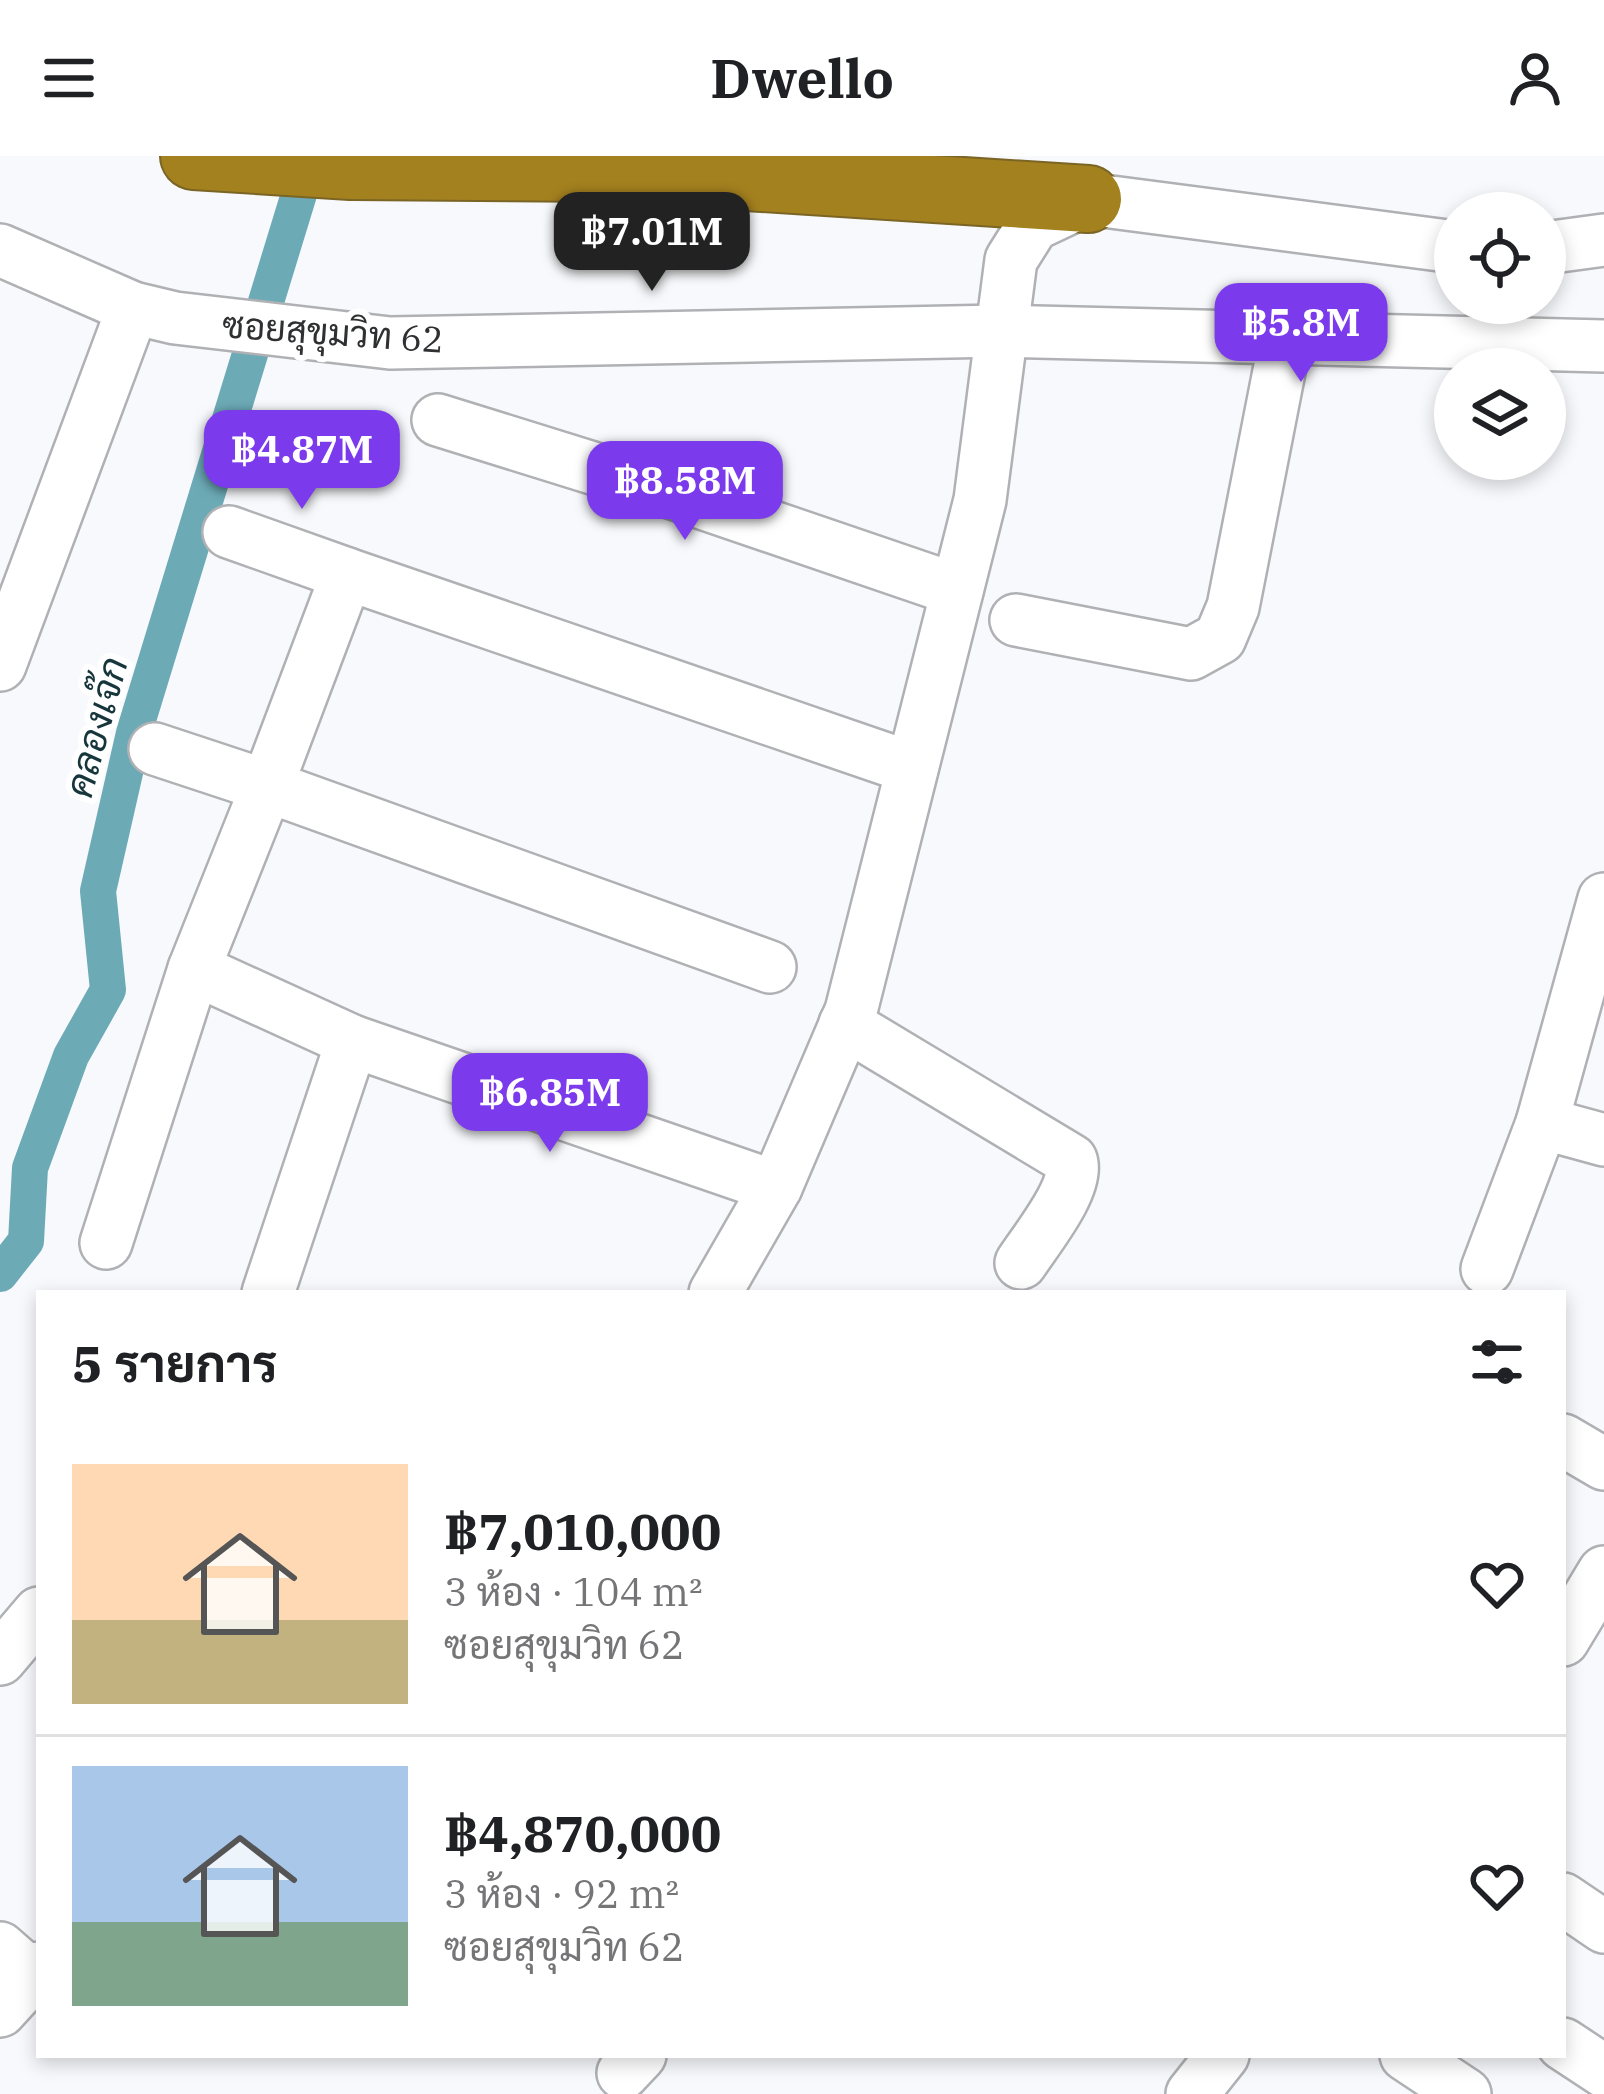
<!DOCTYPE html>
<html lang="th">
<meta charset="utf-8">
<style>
:root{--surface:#fff;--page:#f6f6f6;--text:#202124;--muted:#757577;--line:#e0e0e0;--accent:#7c3aed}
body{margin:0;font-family:"IBM Plex Serif",Sarabun,serif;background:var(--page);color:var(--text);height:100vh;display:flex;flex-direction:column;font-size:45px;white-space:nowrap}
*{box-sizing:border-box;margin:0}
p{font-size:39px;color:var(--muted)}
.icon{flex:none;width:66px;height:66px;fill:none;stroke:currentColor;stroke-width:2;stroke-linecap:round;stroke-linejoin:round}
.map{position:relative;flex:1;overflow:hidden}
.side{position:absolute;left:36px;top:1134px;width:1530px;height:768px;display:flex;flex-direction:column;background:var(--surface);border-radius:0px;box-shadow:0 6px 18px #0003}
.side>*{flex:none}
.controls{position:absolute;left:1434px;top:36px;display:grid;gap:24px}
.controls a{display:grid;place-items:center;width:132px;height:132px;border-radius:50%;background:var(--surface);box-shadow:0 6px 18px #0003;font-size:60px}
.price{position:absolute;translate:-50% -102px;padding:0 27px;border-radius:24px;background:var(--accent);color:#fff;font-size:39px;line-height:78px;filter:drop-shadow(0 3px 6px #0008)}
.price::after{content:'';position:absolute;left:50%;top:72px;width:36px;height:27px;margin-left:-18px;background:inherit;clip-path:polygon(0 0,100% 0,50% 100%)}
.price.active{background:#222;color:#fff}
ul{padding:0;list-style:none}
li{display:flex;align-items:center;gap:36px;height:300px;padding:0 36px}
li+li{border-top:3px solid var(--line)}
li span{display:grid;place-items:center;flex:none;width:336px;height:240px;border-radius:0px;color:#555}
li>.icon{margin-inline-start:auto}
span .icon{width:144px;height:144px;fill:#fffc;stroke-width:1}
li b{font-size:51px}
h2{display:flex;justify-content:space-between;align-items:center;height:144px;padding:0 36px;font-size:51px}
header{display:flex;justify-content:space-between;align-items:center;height:156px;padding:0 36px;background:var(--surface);font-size:54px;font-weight:800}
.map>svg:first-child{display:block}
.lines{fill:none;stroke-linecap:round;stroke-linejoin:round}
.canal{stroke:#6caab6;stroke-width:36}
.minor-casing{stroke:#b0b1b4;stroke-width:56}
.highway-casing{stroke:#7b6525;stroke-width:70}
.minor{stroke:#fff;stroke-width:51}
.highway{stroke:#a4811f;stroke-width:66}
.labels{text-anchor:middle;stroke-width:12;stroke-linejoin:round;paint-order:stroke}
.street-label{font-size:36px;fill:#2f3031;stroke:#fff}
.water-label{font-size:39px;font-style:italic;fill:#17363c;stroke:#fff}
</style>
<header><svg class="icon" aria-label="menu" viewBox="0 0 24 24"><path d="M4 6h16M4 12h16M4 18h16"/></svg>Dwello<svg class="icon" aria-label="person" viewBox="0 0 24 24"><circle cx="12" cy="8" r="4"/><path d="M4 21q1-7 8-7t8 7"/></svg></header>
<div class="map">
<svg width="1604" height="1938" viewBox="0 0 1604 1938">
<rect width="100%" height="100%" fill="#f8f9fc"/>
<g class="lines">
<!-- canal -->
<path class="canal" d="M0 1118 26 1085 30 1012 71 900 108 834 98 735 134 577 299 38"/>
<defs>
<g id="minor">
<path d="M1545 92 1604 84"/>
<path d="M0 94 133 152 175 162 390 187 1000 175 1604 190"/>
<path d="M438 264 676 338 957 434"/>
<path d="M229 376 347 418"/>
<path d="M1016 464 1191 498 1220 482 1233 451 1285 185"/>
<path d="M0 509 133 152"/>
<path d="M155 593 267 630 347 418 912 612"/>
<path d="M1604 743 1542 967 1604 984"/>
<path d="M845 868 1071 1004C1081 1029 1036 1084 1021 1107"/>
<path d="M352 885 776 1031"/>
<path d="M106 1087 194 813"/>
<path d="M1487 1113 1542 967"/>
<path d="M268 1137 352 885 194 813 267 630 770 811"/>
<path d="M715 1137 776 1031 851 855 980 344 1011 104 1033 69 1088 43 1455 91"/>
<path d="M1563 1284 1604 1308"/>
<path d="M1563 1484 1604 1416"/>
<path d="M0 1503 39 1457"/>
<path d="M1563 1743 1604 1771"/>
<path d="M0 1792 32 1820 39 1812"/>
<path d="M0 1855 32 1820"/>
<path d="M1563 1888 1604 1915"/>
<path d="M1406 1899 1465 1938"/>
<path d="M623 1917 640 1899"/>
<path d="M1192 1938 1223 1899"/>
</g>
<path id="highway" d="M194 0 351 10 607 12 1088 43"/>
</defs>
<!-- minor casing -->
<use href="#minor" class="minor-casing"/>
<!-- highway casing -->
<use href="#highway" class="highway-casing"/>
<!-- minor -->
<use href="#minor" class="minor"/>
<!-- highway -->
<use href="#highway" class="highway"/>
</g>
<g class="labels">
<!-- street labels -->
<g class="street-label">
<text transform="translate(333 176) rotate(4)" y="13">ซอยสุขุมวิท 62</text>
</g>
<!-- water labels -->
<g class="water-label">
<text transform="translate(96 571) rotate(-75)" y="14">คลองเจ๊ก</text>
</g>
</g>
</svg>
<div class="controls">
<a><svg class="icon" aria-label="locate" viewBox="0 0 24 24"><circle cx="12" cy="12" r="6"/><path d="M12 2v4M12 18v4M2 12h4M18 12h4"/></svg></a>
<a><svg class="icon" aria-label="layers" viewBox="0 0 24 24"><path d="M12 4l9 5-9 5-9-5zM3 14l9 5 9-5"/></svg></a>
</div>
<b class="price active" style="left:652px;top:138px">฿7.01M</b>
<b class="price" style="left:1301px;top:229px">฿5.8M</b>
<b class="price" style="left:302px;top:356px">฿4.87M</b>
<b class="price" style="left:685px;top:387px">฿8.58M</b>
<b class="price" style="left:550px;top:999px">฿6.85M</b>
<section class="side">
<h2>5 รายการ<svg class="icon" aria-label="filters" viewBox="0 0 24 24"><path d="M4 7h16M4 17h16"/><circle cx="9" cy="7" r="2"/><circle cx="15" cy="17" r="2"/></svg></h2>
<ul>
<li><span style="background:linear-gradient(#ffd9b3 65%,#c2b280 0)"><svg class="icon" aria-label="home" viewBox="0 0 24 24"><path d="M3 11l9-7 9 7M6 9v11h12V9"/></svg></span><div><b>฿7,010,000</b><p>3 ห้อง · 104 m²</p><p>ซอยสุขุมวิท 62</p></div><svg class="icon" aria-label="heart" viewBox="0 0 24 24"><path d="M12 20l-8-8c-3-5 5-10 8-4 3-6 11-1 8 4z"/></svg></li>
<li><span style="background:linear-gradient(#a9c7e8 65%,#7fa58c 0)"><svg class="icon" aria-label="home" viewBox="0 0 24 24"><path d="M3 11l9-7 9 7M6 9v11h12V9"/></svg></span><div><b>฿4,870,000</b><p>3 ห้อง · 92 m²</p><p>ซอยสุขุมวิท 62</p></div><svg class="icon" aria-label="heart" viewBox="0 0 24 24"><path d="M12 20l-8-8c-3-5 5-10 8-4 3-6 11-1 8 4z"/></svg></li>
</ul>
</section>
</div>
